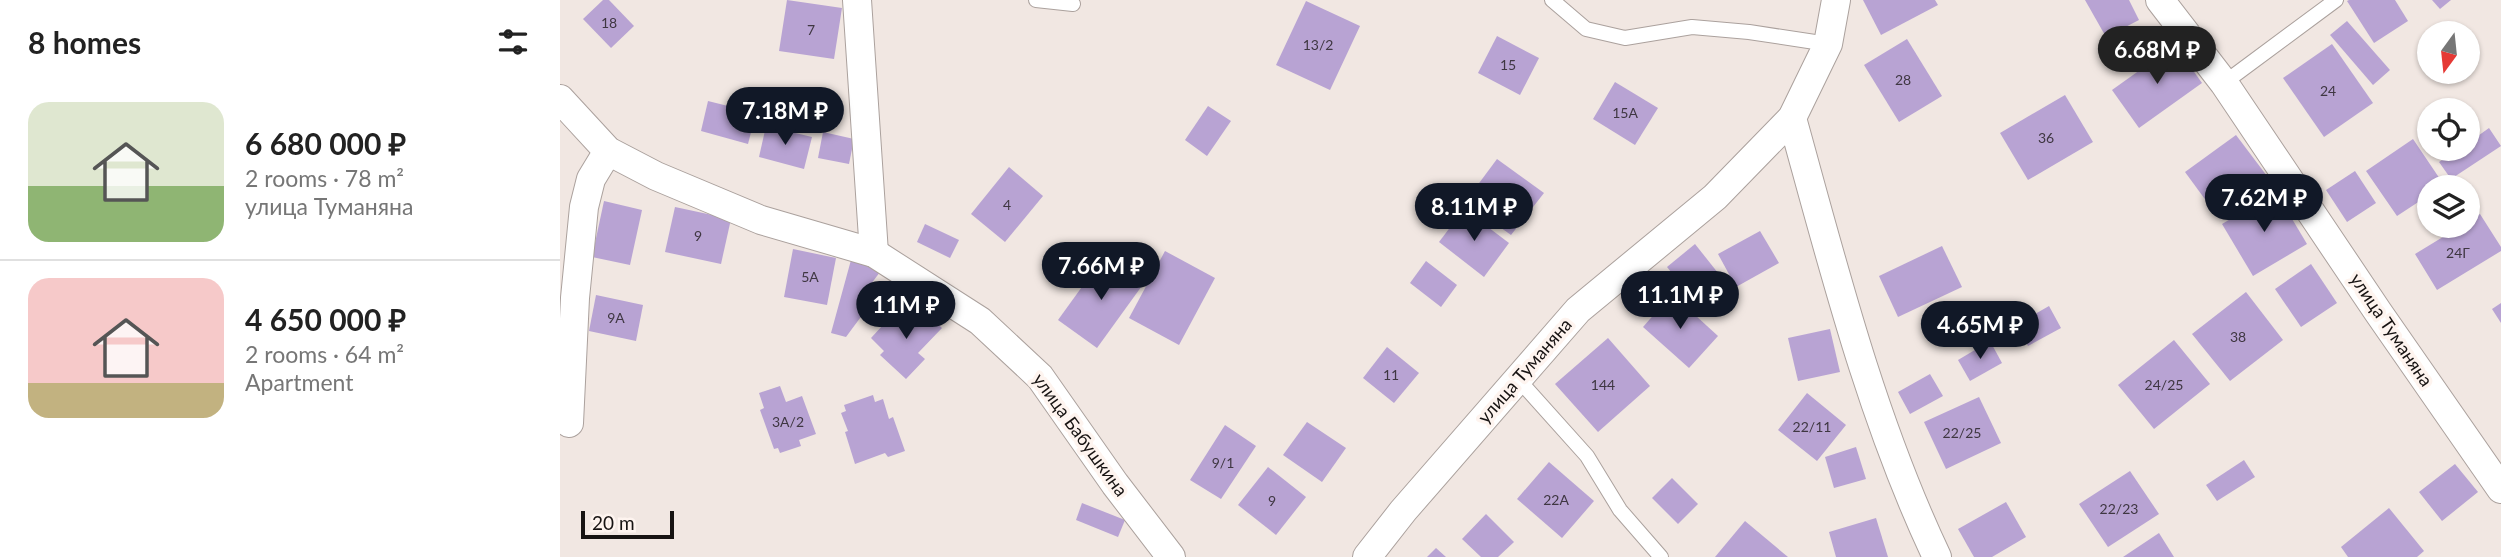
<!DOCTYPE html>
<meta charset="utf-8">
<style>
:root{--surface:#fff;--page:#f6f6f6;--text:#222;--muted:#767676;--line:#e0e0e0;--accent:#111827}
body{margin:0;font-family:Lato,sans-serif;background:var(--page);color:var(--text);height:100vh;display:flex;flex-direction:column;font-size:26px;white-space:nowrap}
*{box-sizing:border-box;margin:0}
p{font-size:23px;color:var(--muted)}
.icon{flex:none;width:38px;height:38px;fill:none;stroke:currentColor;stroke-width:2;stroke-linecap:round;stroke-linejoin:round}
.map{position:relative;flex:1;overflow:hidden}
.side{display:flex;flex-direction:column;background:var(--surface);width:560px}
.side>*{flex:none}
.needle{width:46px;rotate:195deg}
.controls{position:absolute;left:1857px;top:21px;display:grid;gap:14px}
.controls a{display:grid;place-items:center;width:63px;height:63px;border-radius:50%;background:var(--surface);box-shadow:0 2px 5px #0004;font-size:35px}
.scale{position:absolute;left:21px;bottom:18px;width:93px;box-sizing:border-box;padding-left:7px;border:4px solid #171312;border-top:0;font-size:19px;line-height:24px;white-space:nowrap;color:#171312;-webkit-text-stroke:5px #fef4ef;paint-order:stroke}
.price{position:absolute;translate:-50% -60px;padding:0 16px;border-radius:24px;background:var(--accent);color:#fff;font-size:23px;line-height:46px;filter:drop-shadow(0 2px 4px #0008)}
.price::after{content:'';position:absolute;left:50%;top:42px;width:21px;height:16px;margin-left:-10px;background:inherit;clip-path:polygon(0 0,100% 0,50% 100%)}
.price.on{background:#222;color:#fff}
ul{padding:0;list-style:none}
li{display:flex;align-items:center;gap:21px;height:175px;padding:0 28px}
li+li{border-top:2px solid var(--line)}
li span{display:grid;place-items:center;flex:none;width:196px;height:140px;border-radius:21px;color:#555}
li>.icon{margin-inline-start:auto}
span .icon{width:84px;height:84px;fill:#fffc;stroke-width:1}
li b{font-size:30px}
h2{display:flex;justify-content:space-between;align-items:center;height:84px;padding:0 28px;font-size:30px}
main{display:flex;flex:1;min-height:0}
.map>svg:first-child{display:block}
.building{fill:#b8a3d3}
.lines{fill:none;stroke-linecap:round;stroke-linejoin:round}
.lane-casing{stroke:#aba19d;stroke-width:16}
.street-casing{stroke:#aba19d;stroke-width:30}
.lane{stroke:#fff;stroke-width:14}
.street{stroke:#fff;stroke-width:28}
.labels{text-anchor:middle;stroke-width:7;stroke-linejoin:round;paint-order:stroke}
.number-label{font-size:14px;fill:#3f3742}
.street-label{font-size:18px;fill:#171312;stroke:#fef4ef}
</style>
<main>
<section class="side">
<h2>8 homes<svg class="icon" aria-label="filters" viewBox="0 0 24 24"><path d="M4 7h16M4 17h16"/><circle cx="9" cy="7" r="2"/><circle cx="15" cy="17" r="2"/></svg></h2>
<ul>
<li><span style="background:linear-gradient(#dfe7d0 60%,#8fb573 0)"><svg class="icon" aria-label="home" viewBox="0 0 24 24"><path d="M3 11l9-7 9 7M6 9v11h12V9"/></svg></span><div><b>6 680 000 ₽</b><p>2 rooms · 78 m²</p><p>улица Туманяна</p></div></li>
<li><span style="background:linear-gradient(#f6c9c9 75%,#c2b280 0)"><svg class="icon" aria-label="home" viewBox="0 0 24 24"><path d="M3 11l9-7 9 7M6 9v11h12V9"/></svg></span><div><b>4 650 000 ₽</b><p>2 rooms · 64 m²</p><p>Apartment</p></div></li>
</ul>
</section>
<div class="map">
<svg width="1941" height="557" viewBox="0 0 1941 557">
<rect width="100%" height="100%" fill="#f1e7e2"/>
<!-- building -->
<g class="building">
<path d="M43 0H49L74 26 51 48 23 19Z"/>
<path d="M227 0 282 8 274 59 219 51Z"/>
<path d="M1303 0H1375L1378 5 1321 35Z"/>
<path d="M1525 0H1569L1579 20 1546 37Z"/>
<path d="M1789 0H1835L1848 21 1814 43 1787 1Z"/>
<path d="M1872 0H1891L1880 9Z"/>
<path d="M746 1 800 26 770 90 716 65Z"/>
<path d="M1787 21 1830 70 1813 85 1770 35Z"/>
<path d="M937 36 979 58 960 95 918 73Z"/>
<path d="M1347 39 1382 96 1339 122 1304 65Z"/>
<path d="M1772 44 1813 103 1764 137 1723 78Z"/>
<path d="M1615 45 1642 83 1579 128 1552 90Z"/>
<path d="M1055 82 1098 108 1075 145 1033 119Z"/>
<path d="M1505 95 1533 142 1468 180 1440 133Z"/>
<path d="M148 101 196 113 188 144 141 131Z"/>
<path d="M648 106 671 121 647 156 625 140Z"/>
<path d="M206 126 252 137 244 169 199 157Z"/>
<path d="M1929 128 1941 146 1891 179 1879 162 1899 149H1908V143Z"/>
<path d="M263 132 294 139 289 164 258 158Z"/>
<path d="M1676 135 1710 180 1658 217 1625 172Z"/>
<path d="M1853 139 1884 185 1869 187V195L1837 216 1806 171Z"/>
<path d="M937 159 984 193 951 235 905 202Z"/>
<path d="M449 167 483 196 445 242 411 214Z"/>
<path d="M1795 171 1816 203 1787 222 1766 190Z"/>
<path d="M1716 192 1747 244 1693 276 1662 224Z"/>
<path d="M44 201 82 210 70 265 32 257Z"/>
<path d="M115 207 171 219 161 264 105 252Z"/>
<path d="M904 209 949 243 924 277 879 242Z"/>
<path d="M1920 214 1941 247V251L1877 290 1855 254 1901 226H1908V222Z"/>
<path d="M365 224 399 240 390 258 357 242Z"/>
<path d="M1200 231 1219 263 1176 287 1158 254Z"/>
<path d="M1135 244 1162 278 1134 300 1107 267Z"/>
<path d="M1382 246 1402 287 1338 317 1319 276Z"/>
<path d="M233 249 276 258 267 305 224 297Z"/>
<path d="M605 251 655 278 619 345 569 318Z"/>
<path d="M545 255 584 283 537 348 498 320Z"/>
<path d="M291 260 323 268 311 284 320 291 286 337 271 333Z"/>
<path d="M866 261 897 285 881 307 850 283Z"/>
<path d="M1751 264 1777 303 1741 327 1715 289Z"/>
<path d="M1686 292 1723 340 1670 381 1632 334Z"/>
<path d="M1112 294 1158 336 1129 368 1083 327Z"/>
<path d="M36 295 83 305 76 341 29 331Z"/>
<path d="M1941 303V323L1932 309Z"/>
<path d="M1489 306 1501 328 1468 346 1456 325Z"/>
<path d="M362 310 382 328 358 353 365 359 346 379 320 355 324 351 311 338 336 311 349 323Z"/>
<path d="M1270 329 1280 372 1238 381 1228 338Z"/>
<path d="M1048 338 1090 386 1038 432 995 384Z"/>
<path d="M1614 340 1650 384 1594 429 1558 385Z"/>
<path d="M1430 341 1442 363 1410 381 1398 360Z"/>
<path d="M827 347 859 373 834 403 803 378Z"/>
<path d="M1370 374 1383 396 1350 414 1338 392Z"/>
<path d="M220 386 226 402 242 396 256 434 239 440 241 446 220 453 218 448 214 449 200 410 204 408 199 393Z"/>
<path d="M1247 393 1286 425 1257 461 1218 430Z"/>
<path d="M313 395 315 402 323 399 329 419 333 417 345 451 328 457 325 453 295 464 285 432 288 431 281 413 286 411 284 405Z"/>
<path d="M1419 397 1441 443 1386 469 1364 422Z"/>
<path d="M747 422 786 448 762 482 723 455Z"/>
<path d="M665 425 696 446 661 499 630 480Z"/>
<path d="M1296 447 1306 479 1274 488 1265 457Z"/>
<path d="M1684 460 1695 477 1657 501 1646 485Z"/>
<path d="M989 462 1034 501 1002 538 957 499Z"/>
<path d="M1895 464 1918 492 1882 521 1859 492Z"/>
<path d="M708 467 746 497 716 535 678 505Z"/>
<path d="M1570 471 1599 514 1548 547 1519 504Z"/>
<path d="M1112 478 1138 504 1118 524 1092 498Z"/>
<path d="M1446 502 1466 537 1432 557H1414L1398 529Z"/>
<path d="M522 503 565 520 558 537 516 520Z"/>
<path d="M1829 508 1864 551 1857 557H1788L1781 547Z"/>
<path d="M926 514 954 542 938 557H921L902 539Z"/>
<path d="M1316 518 1328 557H1276L1269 532Z"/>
<path d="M1185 521 1228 557H1155Z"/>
<path d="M1599 533 1614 557H1563Z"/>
<path d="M876 548 886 557H867Z"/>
</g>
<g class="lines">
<defs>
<g id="lane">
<path d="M476 0 513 4"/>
<path d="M992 0 1026 29 1065 38 1132 27 1189 32 1268 44"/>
<path d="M1664 83 1776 0"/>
<path d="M958 379 1027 456 1060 510 1101 557"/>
</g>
<g id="street">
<path d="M297 0 314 253"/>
<path d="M1600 0 1664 83 1818 312 1941 489"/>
<path d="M0 99 48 151 96 176 201 220 314 253 420 321 480 377 555 484 611 557"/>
<path d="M1232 118C1273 266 1311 418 1377 557"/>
<path d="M9 423 15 298 24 207 31 179 48 151"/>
<path d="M807 557 843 511 1018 310 1155 197 1232 118 1268 44 1276 0"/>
</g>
</defs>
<!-- lane casing -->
<use href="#lane" class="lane-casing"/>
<!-- street casing -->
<use href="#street" class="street-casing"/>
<!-- lane -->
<use href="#lane" class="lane"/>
<!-- street -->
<use href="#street" class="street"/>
</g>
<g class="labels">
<!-- number labels -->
<g class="number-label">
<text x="49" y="28">18</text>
<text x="251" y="35">7</text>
<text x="758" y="50">13/2</text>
<text x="948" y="70">15</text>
<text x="1343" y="85">28</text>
<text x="1768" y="96">24</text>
<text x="1065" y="118">15А</text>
<text x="1486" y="143">36</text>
<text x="447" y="210">4</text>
<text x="138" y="241">9</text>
<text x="1898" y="258">24Г</text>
<text x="250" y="282">5А</text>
<text x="56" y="323">9А</text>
<text x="1678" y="342">38</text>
<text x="831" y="380">11</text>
<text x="1043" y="390">144</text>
<text x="1604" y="390">24/25</text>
<text x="228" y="427">3А/2</text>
<text x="1252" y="432">22/11</text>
<text x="1402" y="438">22/25</text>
<text x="663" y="468">9/1</text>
<text x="996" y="505">22А</text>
<text x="712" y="506">9</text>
<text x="1559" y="514">22/23</text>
</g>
<!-- street labels -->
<g class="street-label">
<text transform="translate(1831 330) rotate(56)" y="6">улица Туманяна</text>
<text transform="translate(965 371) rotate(-49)" y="6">улица Туманяна</text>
<text transform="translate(520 435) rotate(54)" y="6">улица Бабушкина</text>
</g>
</g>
</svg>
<div class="controls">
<a><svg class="needle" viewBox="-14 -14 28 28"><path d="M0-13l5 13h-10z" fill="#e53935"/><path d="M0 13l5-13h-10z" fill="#767676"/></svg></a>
<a><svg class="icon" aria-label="locate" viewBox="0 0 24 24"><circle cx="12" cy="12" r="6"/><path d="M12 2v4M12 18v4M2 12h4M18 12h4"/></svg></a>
<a><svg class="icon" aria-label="layers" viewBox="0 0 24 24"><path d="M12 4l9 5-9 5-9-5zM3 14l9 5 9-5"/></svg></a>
</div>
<div class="scale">20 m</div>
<b class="price on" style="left:1597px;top:86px">6.68M ₽</b>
<b class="price" style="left:225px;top:147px">7.18M ₽</b>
<b class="price" style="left:1704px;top:234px">7.62M ₽</b>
<b class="price" style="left:914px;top:243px">8.11M ₽</b>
<b class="price" style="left:541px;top:302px">7.66M ₽</b>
<b class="price" style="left:1120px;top:331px">11.1M ₽</b>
<b class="price" style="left:346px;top:341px">11M ₽</b>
<b class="price" style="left:1420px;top:361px">4.65M ₽</b>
</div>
</main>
